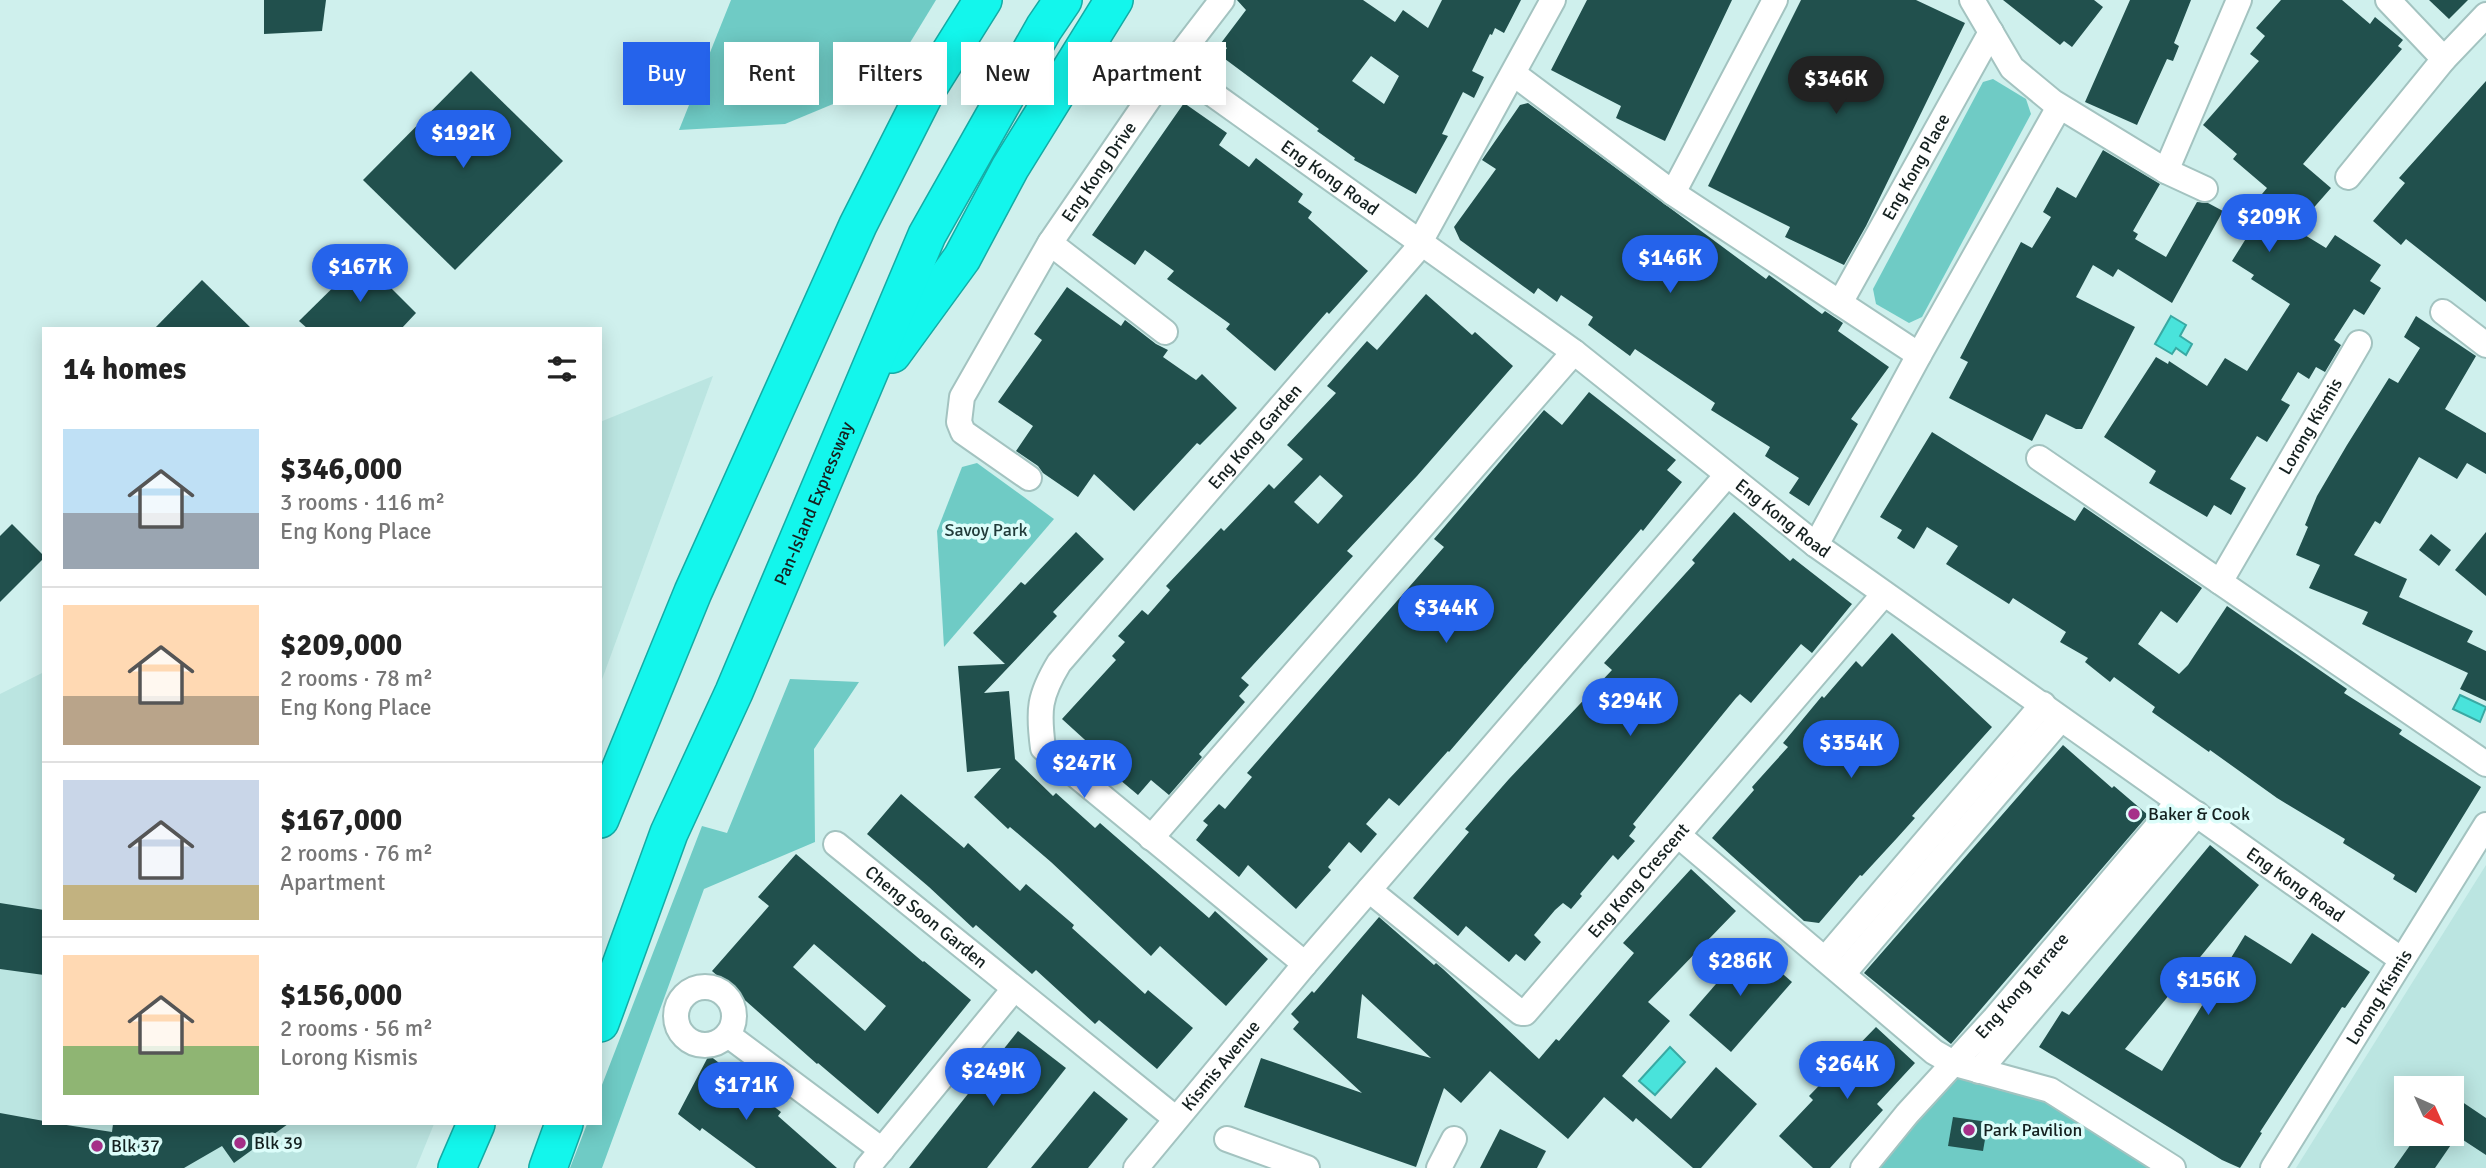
<!DOCTYPE html>
<meta charset="utf-8">
<style>
:root{--surface:#fff;--page:#f6f6f6;--text:#222;--muted:#767676;--line:#e0e0e0;--accent:#2563eb}
body{margin:0;font-family:Signika,sans-serif;background:var(--page);color:var(--text);height:100vh;display:flex;flex-direction:column;font-size:26px;white-space:nowrap}
*{box-sizing:border-box;margin:0}
p{font-size:23px;color:var(--muted)}
.icon{flex:none;width:38px;height:38px;fill:none;stroke:currentColor;stroke-width:2;stroke-linecap:round;stroke-linejoin:round}
.map{position:relative;flex:1;overflow:hidden}
.sheet{position:absolute;left:42px;top:327px;width:560px;height:798px;display:flex;flex-direction:column;background:var(--surface);border-radius:0px;box-shadow:0 4px 18px #0003}
.sheet>*{flex:none}
.guide{position:absolute;left:623px;top:42px;width:665px;height:63px;display:flex;gap:14px}
.needle{width:46px;rotate:135deg}
.buttons{position:absolute;left:2394px;top:1076px;display:grid;gap:14px}
.buttons a{display:grid;place-items:center;width:70px;height:70px;border-radius:0px;background:var(--surface);box-shadow:0 4px 18px #0003;font-size:35px}
.price{position:absolute;translate:-50% -60px;padding:0 16px;border-radius:24px;background:var(--accent);color:#fff;font-size:23px;line-height:46px;filter:drop-shadow(0 2px 4px #0008)}
.price::after{content:'';position:absolute;left:50%;top:42px;width:21px;height:16px;margin-left:-10px;background:inherit;clip-path:polygon(0 0,100% 0,50% 100%)}
.price.current{background:#222;color:#fff}
ul{padding:0;list-style:none}
li{display:flex;align-items:center;gap:21px;height:175px;padding:0 21px}
li+li{border-top:2px solid var(--line)}
li span{display:grid;place-items:center;flex:none;width:196px;height:140px;border-radius:0px;color:#555}
li>.icon{margin-inline-start:auto}
span .icon{width:84px;height:84px;fill:#fffc;stroke-width:1}
li b{font-size:30px}
h2{display:flex;justify-content:space-between;align-items:center;height:84px;padding:0 21px;font-size:30px}
.pill{padding:0 24px;border-radius:0px;background:var(--surface);box-shadow:0 4px 18px #0003;font-size:24px;line-height:63px}
.pill.current{background:var(--accent);color:#fff}
.map>svg:first-child{display:block}
.built{fill:#bbe5e1;fill-rule:evenodd}
.green{fill:#6fcbc5}
.water{fill:#49e3db;stroke:#39a9a3;stroke-width:2}
.building{fill:#21504d;fill-rule:evenodd}
.lines{fill:none;stroke-linecap:round;stroke-linejoin:round}
.minor-casing{stroke:#a3c3c0;stroke-width:28}
.highway-casing{stroke:#14aba5;stroke-width:40}
.minor{stroke:#fff;stroke-width:24}
.highway{stroke:#13f6ec;stroke-width:37}
.poi-dot{fill:#a63089;stroke:#dcfdfa;stroke-width:2.5}
.labels{text-anchor:middle;stroke-width:7;stroke-linejoin:round;paint-order:stroke}
.street-label{font-size:18px;fill:#152120;stroke:#dcfdfa}
.park-label{font-size:18px;fill:#213b39;stroke:#dcfdfa}
.poi-label{font-size:18px;fill:#152120;stroke:#dcfdfa;text-anchor:start}
</style>
<div class="map">
<svg width="2486" height="1168" viewBox="0 0 2486 1168">
<rect width="100%" height="100%" fill="#cff0ed"/>
<!-- built -->
<g class="built">
<path d="M713 376 600 685V422Z"/>
<path d="M44 672V1124H434L416 1168H0V694Z"/>
<path d="M2486 865V1168H2296ZM2406 1088H2452V1134H2406Z"/>
</g>
<!-- green -->
<g class="green">
<path d="M731 0H936L886 82 785 124 679 130Z"/>
<path d="M1993 79 2026 99 2031 114 1922 317 1909 323 1876 304 1873 289 1983 82Z"/>
<path d="M977 463 1054 519 944 647 937 531 962 467Z"/>
<path d="M790 679 859 682 814 749 815 842 704 889 602 1168H570L587 1124H600V1090L702 826 727 833Z"/>
<path d="M1953 1064 2042 1089 2170 1168H1861Z"/>
</g>
<!-- water -->
<g class="water">
<path d="M2171 316 2186 325 2180 336 2192 344 2186 355 2176 348 2172 354 2155 344Z"/>
<path d="M2460 695 2486 707 2480 722 2453 709Z"/>
<path d="M1670 1047 1685 1062 1655 1095 1639 1081Z"/>
</g>
<!-- building -->
<g class="building">
<path d="M264 0H326L322 31 264 34Z"/>
<path d="M1237 0H1363L1395 22 1403 10 1428 28 1442 0H1521L1504 33 1495 28 1492 35 1490 34 1472 71 1484 77 1474 98 1463 92 1442 134 1448 136 1416 194 1354 160 1355 158 1317 131 1319 129 1221 56 1227 48 1221 43 1246 10ZM1371 56 1399 76 1384 104 1352 81Z"/>
<path d="M1587 0H1732L1665 141 1616 118 1621 106 1551 70Z"/>
<path d="M1801 0H1916L1965 23 1866 226 1844 265 1785 237 1790 227 1708 186Z"/>
<path d="M2003 0H2094L2103 7 2072 47 2064 41 2060 45Z"/>
<path d="M2130 0H2191L2174 43 2179 46 2173 61 2167 59 2137 125 2085 102Z"/>
<path d="M2281 0H2342L2370 24 2375 17 2403 40 2398 46 2402 49 2303 164 2331 188 2295 229 2326 248 2335 235 2381 265 2370 281 2381 288 2364 315 2354 309 2334 340 2341 345 2325 372 2316 367 2309 379 2298 372 2281 400 2290 405 2267 442 2257 436 2230 479 2246 488 2231 515 2214 505 2207 517 2149 483 2156 471 2104 437 2156 357 2168 364 2169 361 2207 386 2225 358 2247 371 2290 304 2251 279 2254 275 2232 261 2270 200 2262 194 2267 188 2233 159 2237 154 2203 125 2259 61 2250 54 2265 36 2256 28Z"/>
<path d="M2429 0H2468L2449 19Z"/>
<path d="M471 71 563 161 455 270 363 180Z"/>
<path d="M2486 81V302L2406 239 2401 245 2373 221 2405 183 2399 178Z"/>
<path d="M1184 103 1227 133 1219 145 1249 167 1256 158 1303 194 1298 202 1312 212 1308 218 1368 271 1329 314 1327 312 1275 371 1226 329 1230 324 1167 279 1174 271 1145 250 1135 265 1092 235Z"/>
<path d="M1528 103 1766 279 1769 275 1822 314 1825 311 1843 323 1838 331 1889 367 1851 419 1858 424 1809 506 1789 493 1799 478 1765 456 1770 447 1711 410 1715 403 1635 349 1630 356 1588 325 1593 317 1561 295 1557 302 1538 288 1534 294 1460 240 1454 227 1496 169 1482 160 1520 105Z"/>
<path d="M2103 150 2160 184 2133 231 2138 234 2135 239 2166 257 2197 202 2208 203 2223 211 2172 303 2118 269 2113 277 2093 265 2076 297 2135 327 2082 429H2076L2046 414 2032 441 1949 398 1968 362 1960 358 2021 242 2032 248 2051 217 2043 212 2057 187 2076 198Z"/>
<path d="M362 259 416 313 401 329H308L299 321Z"/>
<path d="M202 280 252 329H154Z"/>
<path d="M1067 287 1121 326 1125 320 1156 344 1168 350 1163 357 1196 380 1202 374 1237 408 1200 445 1197 443 1134 511 1094 474 1078 497 1043 473 1038 466 1016 451 1033 426 998 402 1042 340 1034 334Z"/>
<path d="M1426 294 1472 335 1475 332 1513 366 1417 476 1347 551 1353 556 1241 678 1249 685 1239 696 1245 702 1199 754 1202 757 1169 795 1151 780 1138 795 1101 764 1106 759 1062 719 1116 660 1112 656 1125 642 1118 636 1142 610 1148 615 1170 590 1166 586 1221 528 1224 531 1269 484 1274 489 1303 459 1287 445 1336 393 1327 386 1367 341 1377 350ZM1320 475 1343 496 1318 524 1294 502Z"/>
<path d="M2416 316 2476 356 2445 409 2486 433V474L2467 463 2457 479 2419 457 2380 524 2375 521 2354 555 2407 579 2399 597 2473 631 2467 642 2486 651V701L2460 689 2468 673 2362 624 2368 612 2309 588 2320 565 2296 555 2308 527 2305 525 2317 496 2347 445 2389 378 2398 383 2420 348 2404 337Z"/>
<path d="M1589 392 1676 460 1667 470 1682 482 1643 531 1641 529 1449 752 1448 751 1399 806 1389 798 1366 824 1377 834 1361 853 1349 842 1328 867 1331 870 1296 909 1248 865 1239 877 1196 840 1208 825 1203 821 1219 804 1225 809 1252 777 1247 773 1444 547 1434 539 1544 410 1562 425Z"/>
<path d="M1932 432 2075 521 2084 507 2202 588 2177 623 2161 611 2138 644 2179 674 2188 665 2227 606 2347 689 2344 693 2402 730 2399 734 2481 787 2416 893 2393 879 2395 875 2343 843 2345 839 2277 798 2210 750 2209 752 2152 712 2155 707 2114 677 2110 682 2085 662 2088 658 2060 642 2066 632 2013 598 2009 604 1946 564 1958 546 1927 527 1914 549 1897 538 1902 530 1880 517Z"/>
<path d="M1734 512 1790 561 1793 558 1852 604 1812 653 1801 644 1751 703 1740 694 1736 698 1633 824 1636 827 1629 836 1635 841 1618 860 1613 855 1580 894 1582 896 1571 909 1563 903 1555 910 1534 935 1541 942 1525 961 1516 954 1509 962 1466 926 1458 936 1413 898 1469 832 1465 829 1509 779 1612 670 1604 663 1695 563 1692 560Z"/>
<path d="M12 524 44 556V558L0 602V536Z"/>
<path d="M1076 532 1104 559 1053 612 1057 616 984 693 1009 691 1015 759 1053 796 1056 793 1095 828 1100 823 1209 918 1215 911 1268 959 1226 1006 1160 946 1151 956 1051 862 1010 827 1008 829 974 797 1001 768 967 772 958 666 1005 664 973 633 1021 582 1025 585Z"/>
<path d="M2486 532V596L2455 570Z"/>
<path d="M2431 534 2451 550 2439 566 2419 550Z"/>
<path d="M1892 633 1992 727 1912 816 1915 818 1897 838 1862 876 1860 875 1819 923 1804 921 1712 838 1754 790 1752 787 1788 747 1783 743 1822 696 1824 698 1856 661 1862 667Z"/>
<path d="M2063 745 2112 788 2114 786 2148 815 1951 1044 1864 973Z"/>
<path d="M901 794 964 848 968 843 1020 891 1026 884 1074 925 1072 928 1145 994 1148 990 1193 1028 1157 1069 1099 1020 1095 1024 1036 970 1032 974 976 925 973 928 929 887 867 834Z"/>
<path d="M2210 845 2259 885 2125 1049 2162 1071 2245 935 2291 964 2312 933 2370 972 2345 1008 2342 1007 2303 1066 2260 1132 2262 1133 2240 1168 2222 1160 2039 1047 2062 1011 2069 1015Z"/>
<path d="M796 854 923 962 924 961 971 1000 878 1114 818 1063 817 1064 712 971 769 906 758 897ZM814 944 886 1006 865 1031 793 967Z"/>
<path d="M1691 869 1736 911 1648 1002 1670 1021 1622 1076 1671 1119 1716 1067 1757 1104 1701 1168H1693L1636 1118 1633 1122 1604 1097 1568 1139 1490 1071 1461 1103 1444 1088 1416 1167 1244 1107 1261 1058 1362 1093 1293 1029 1299 1022 1291 1014 1312 991 1314 993 1379 917 1434 965 1436 963 1443 969 1539 1059 1556 1039 1559 1041 1634 953 1623 943ZM1362 994 1431 1058 1357 1038Z"/>
<path d="M0 903 44 910V975L0 969Z"/>
<path d="M1750 945 1792 982 1731 1052 1689 1015Z"/>
<path d="M1876 1027 1915 1063 1877 1104 1883 1110 1830 1168H1813L1779 1136 1813 1100 1809 1096Z"/>
<path d="M1018 1031 1066 1068 987 1168H909Z"/>
<path d="M709 1055 781 1112 778 1116 837 1168H756L702 1128 700 1131 678 1114Z"/>
<path d="M1094 1091 1128 1119 1088 1168H1031Z"/>
<path d="M2452 1095 2486 1118V1155L2457 1136 2435 1168H2394L2418 1134H2455L2452 1132Z"/>
<path d="M0 1113 44 1121V1124H60L112 1132 113 1124H288L234 1163 222 1146 184 1168H0Z"/>
<path d="M1953 1117 1988 1122 1983 1151 1948 1146Z"/>
<path d="M1500 1129 1546 1151 1537 1168H1480Z"/>
</g>
<g class="lines">
<defs>
<g id="minor">
<path d="M1972 0 2012 68 2053 102 2166 171 2205 189"/>
<path d="M2388 0 2444 59"/>
<path id="s1" d="M1172 65 1574 352 1816 545 2402 960"/>
<path d="M1514 74 1673 193 1919 355"/>
<path d="M2166 171 2239 0"/>
<path d="M2348 177 2444 59 2486 15"/>
<path d="M1673 193 1775 0"/>
<path d="M1050 243 1165 332"/>
<path id="s2" d="M1840 303 1991 32"/>
<path d="M2443 312 2486 345"/>
<path d="M2039 458 2486 764"/>
<path id="s3" d="M1029 478 963 432 959 422 962 397 1050 243 1172 65 1222 0"/>
<path d="M1816 545 1919 355 2059 107"/>
<path id="s4" d="M2220 582 2359 343"/>
<path d="M1678 835 1934 1052 1955 1064 2050 1090 2173 1168"/>
<path d="M1151 838 1574 352"/>
<path id="s5" d="M836 844 1175 1118"/>
<path id="s6" d="M1369 890 1521 1013H1525L1884 594"/>
<path d="M1825 959 2043 704"/>
<path id="s7" d="M1305 964 1043 748C1038 710 1039 696 1059 663L1414 253 1553 0"/>
<path d="M1843 974 2061 719"/>
<circle cx="705" cy="1016" r="29"/>
<path d="M728 1035 882 1150"/>
<path d="M1979 1071 2197 814"/>
<path d="M1227 1139 1307 1168"/>
<path d="M867 1168 1014 989"/>
<path id="s8" d="M1136 1168 1305 964 1727 475"/>
<path d="M1439 1168 1454 1139"/>
<path id="s9" d="M1863 1168 1907 1114 1995 1018 2178 802"/>
<path id="s10" d="M2273 1168 2486 825"/>
</g>
<g id="highway">
<path d="M892 354 962 258 1010 168 1114 0"/>
<path d="M600 819 693 592 858 225 926 91 983 0"/>
<path id="s11" d="M600 1023 669 833 734 692 927 235 1044 28 1063 0"/>
<path d="M457 1168 476 1124"/>
<path d="M548 1168 564 1124"/>
</g>
</defs>
<!-- minor casing -->
<use href="#minor" class="minor-casing"/>
<!-- highway casing -->
<use href="#highway" class="highway-casing"/>
<!-- minor -->
<use href="#minor" class="minor"/>
<!-- highway -->
<use href="#highway" class="highway"/>
</g>
<!-- markers -->
<g class="poi-dot">
<circle cx="2134" cy="814" r="7"/>
<circle cx="1969" cy="1130" r="7"/>
<circle cx="240" cy="1143" r="7"/>
<circle cx="97" cy="1146" r="7"/>
</g>
<g class="labels">
<!-- street labels -->
<g class="street-label">
<text dy="6" stroke="none"><textPath href="#s2" startOffset="156">Eng Kong Place</textPath></text>
<text dy="6" stroke="none"><textPath href="#s3" startOffset="380">Eng Kong Drive</textPath></text>
<text dy="6" stroke="none"><textPath href="#s1" startOffset="194">Eng Kong Road</textPath></text>
<text dy="6" stroke="none"><textPath href="#s4" startOffset="180">Lorong Kismis</textPath></text>
<text dy="6" stroke="none"><textPath href="#s7" startOffset="728">Eng Kong Garden</textPath></text>
<text dy="6" stroke="none"><textPath href="#s11" startOffset="562">Pan-Island Expressway</textPath></text>
<text dy="6" stroke="none"><textPath href="#s1" startOffset="761">Eng Kong Road</textPath></text>
<text dy="6" stroke="none"><textPath href="#s6" startOffset="374">Eng Kong Crescent</textPath></text>
<text dy="6" stroke="none"><textPath href="#s1" startOffset="1391">Eng Kong Road</textPath></text>
<text dy="6" stroke="none"><textPath href="#s5" startOffset="116">Cheng Soon Garden</textPath></text>
<text dy="6" stroke="none"><textPath href="#s9" startOffset="242">Eng Kong Terrace</textPath></text>
<text dy="6" stroke="none"><textPath href="#s10" startOffset="201">Lorong Kismis</textPath></text>
<text dy="6" stroke="none"><textPath href="#s8" startOffset="133">Kismis Avenue</textPath></text>
</g>
<!-- park labels -->
<g class="park-label">
<text x="986" y="536">Savoy Park</text>
</g>
<!-- poi labels -->
<g class="poi-label">
<text x="2148" y="820">Baker &amp; Cook</text>
<text x="1983" y="1136">Park Pavilion</text>
<text x="254" y="1149">Blk 39</text>
<text x="111" y="1152">Blk 37</text>
</g>
</g>
</svg>
<div class="buttons">
<a><svg class="needle" viewBox="-14 -14 28 28"><path d="M0-13l5 13h-10z" fill="#e53935"/><path d="M0 13l5-13h-10z" fill="#767676"/></svg></a>
</div>
<b class="price current" style="left:1836px;top:116px">$346K</b>
<b class="price" style="left:463px;top:170px">$192K</b>
<b class="price" style="left:2269px;top:254px">$209K</b>
<b class="price" style="left:1670px;top:295px">$146K</b>
<b class="price" style="left:360px;top:304px">$167K</b>
<b class="price" style="left:1446px;top:645px">$344K</b>
<b class="price" style="left:1630px;top:738px">$294K</b>
<b class="price" style="left:1851px;top:780px">$354K</b>
<b class="price" style="left:1084px;top:800px">$247K</b>
<b class="price" style="left:1740px;top:998px">$286K</b>
<b class="price" style="left:2208px;top:1017px">$156K</b>
<b class="price" style="left:1847px;top:1101px">$264K</b>
<b class="price" style="left:993px;top:1108px">$249K</b>
<b class="price" style="left:746px;top:1122px">$171K</b>
<div class="guide">
<a class="pill current">Buy</a>
<a class="pill">Rent</a>
<a class="pill">Filters</a>
<a class="pill">New</a>
<a class="pill">Apartment</a>
</div>
<section class="sheet">
<h2>14 homes<svg class="icon" aria-label="filters" viewBox="0 0 24 24"><path d="M4 7h16M4 17h16"/><circle cx="9" cy="7" r="2"/><circle cx="15" cy="17" r="2"/></svg></h2>
<ul>
<li><span style="background:linear-gradient(#bfe0f5 60%,#9aa5b1 0)"><svg class="icon" aria-label="home" viewBox="0 0 24 24"><path d="M3 11l9-7 9 7M6 9v11h12V9"/></svg></span><div><b>$346,000</b><p>3 rooms · 116 m²</p><p>Eng Kong Place</p></div></li>
<li><span style="background:linear-gradient(#ffd9b3 65%,#b9a48a 0)"><svg class="icon" aria-label="home" viewBox="0 0 24 24"><path d="M3 11l9-7 9 7M6 9v11h12V9"/></svg></span><div><b>$209,000</b><p>2 rooms · 78 m²</p><p>Eng Kong Place</p></div></li>
<li><span style="background:linear-gradient(#c9d6e8 75%,#c2b280 0)"><svg class="icon" aria-label="home" viewBox="0 0 24 24"><path d="M3 11l9-7 9 7M6 9v11h12V9"/></svg></span><div><b>$167,000</b><p>2 rooms · 76 m²</p><p>Apartment</p></div></li>
<li><span style="background:linear-gradient(#ffd9b3 65%,#8fb573 0)"><svg class="icon" aria-label="home" viewBox="0 0 24 24"><path d="M3 11l9-7 9 7M6 9v11h12V9"/></svg></span><div><b>$156,000</b><p>2 rooms · 56 m²</p><p>Lorong Kismis</p></div></li>
</ul>
</section>
</div>
